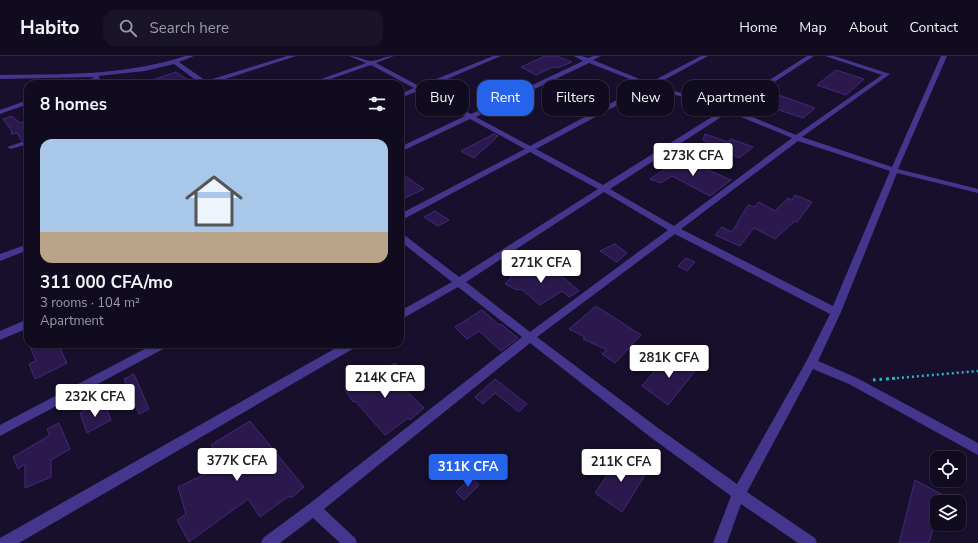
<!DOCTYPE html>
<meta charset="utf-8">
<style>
:root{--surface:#110b20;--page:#1a1429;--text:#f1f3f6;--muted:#9c9ba5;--line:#302b3e;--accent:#2563eb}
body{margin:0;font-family:"Nunito Sans",sans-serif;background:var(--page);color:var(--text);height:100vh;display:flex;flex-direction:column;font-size:15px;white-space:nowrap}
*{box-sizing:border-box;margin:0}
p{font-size:13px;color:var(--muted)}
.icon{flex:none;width:22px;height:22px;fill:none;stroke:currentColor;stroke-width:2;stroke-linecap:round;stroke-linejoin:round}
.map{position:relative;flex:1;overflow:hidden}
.sheet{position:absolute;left:24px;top:24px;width:380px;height:268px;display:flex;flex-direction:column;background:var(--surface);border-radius:12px;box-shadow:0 1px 3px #0004,0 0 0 1px var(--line)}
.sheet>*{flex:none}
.hud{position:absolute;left:416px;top:24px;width:380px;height:36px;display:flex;gap:8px}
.tools{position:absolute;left:930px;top:395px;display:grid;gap:8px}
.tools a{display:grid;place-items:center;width:36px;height:36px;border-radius:8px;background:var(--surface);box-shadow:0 1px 3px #0004,0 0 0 1px var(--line);font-size:20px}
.price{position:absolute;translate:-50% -34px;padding:0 9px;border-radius:4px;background:#fff;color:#222;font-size:13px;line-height:26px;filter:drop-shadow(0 1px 2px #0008)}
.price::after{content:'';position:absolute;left:50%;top:24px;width:12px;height:9px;margin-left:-6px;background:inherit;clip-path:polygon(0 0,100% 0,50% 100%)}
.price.current{background:var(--accent);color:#fff}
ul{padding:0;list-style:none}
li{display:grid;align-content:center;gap:8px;height:212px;padding:0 16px}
li span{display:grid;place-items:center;height:124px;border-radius:12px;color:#555}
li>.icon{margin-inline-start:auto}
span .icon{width:72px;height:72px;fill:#fffc;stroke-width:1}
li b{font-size:17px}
h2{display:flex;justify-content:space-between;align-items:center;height:48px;padding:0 16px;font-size:17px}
.chip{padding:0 14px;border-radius:12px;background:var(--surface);box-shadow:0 1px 3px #0004,0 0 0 1px var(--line);font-size:14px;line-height:36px}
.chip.current{background:var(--accent);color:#fff}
header{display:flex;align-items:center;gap:24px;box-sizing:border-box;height:56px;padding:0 20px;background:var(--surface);border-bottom:1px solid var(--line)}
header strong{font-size:19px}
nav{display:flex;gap:22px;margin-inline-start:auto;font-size:14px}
.search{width:280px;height:36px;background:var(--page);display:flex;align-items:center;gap:10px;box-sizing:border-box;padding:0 14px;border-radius:12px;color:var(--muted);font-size:15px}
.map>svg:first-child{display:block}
.building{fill:#2b194d;stroke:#44297b}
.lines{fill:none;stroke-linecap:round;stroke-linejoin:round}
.path-far1{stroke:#26b9c5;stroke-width:2.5;stroke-dasharray:2 3;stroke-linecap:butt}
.path{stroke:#26b9c5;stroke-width:3;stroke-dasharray:2.5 4;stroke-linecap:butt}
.minor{fill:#45368d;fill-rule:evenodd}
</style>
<header>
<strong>Habito</strong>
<div class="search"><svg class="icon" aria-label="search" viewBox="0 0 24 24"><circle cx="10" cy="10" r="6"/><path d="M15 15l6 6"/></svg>Search here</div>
<nav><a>Home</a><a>Map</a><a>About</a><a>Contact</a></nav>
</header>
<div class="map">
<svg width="978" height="487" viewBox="0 0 978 487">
<rect width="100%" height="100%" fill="#170f2b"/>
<!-- building -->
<g class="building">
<path d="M545 0H557L572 6 557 12 553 11 536 19 521 11Z"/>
<path d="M836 14 864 23 846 39 817 29Z"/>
<path d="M176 16 194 28H147V26Z"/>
<path d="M776 38 815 52 803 62 764 49 766 48 763 47Z"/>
<path d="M12 60 20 67 28 65V83L22 85 17 77 11 78 12 75 3 63Z"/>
<path d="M494 78 498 80 474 102 461 95Z"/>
<path d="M705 78 728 86 731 83 753 91 739 102 703 84Z"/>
<path d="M685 100 688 105 731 124 710 140 672 120 661 127 650 123Z"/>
<path d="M405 120 424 133 400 144V123Z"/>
<path d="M795 139 812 146 797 166 795 165 775 183 754 172 740 190 715 179 722 171 732 176 748 149 754 151 759 146 775 155 788 142 792 144Z"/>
<path d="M435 155 449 164 438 170 424 161Z"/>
<path d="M615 188 627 197 617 206 600 195Z"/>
<path d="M686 202 695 206 687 215 678 210Z"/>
<path d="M541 209 550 218 556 215 579 235 569 241 562 235 540 249 521 233 517 234 505 228 511 222 510 219 517 216 519 218Z"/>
<path d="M596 250 641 279 615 307 602 298 607 294 583 283 585 281 569 273Z"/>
<path d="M482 254 499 269 501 268 518 282 501 295 479 275 467 283 455 271Z"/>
<path d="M29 288H40L43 293 53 288H58L67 307 35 323 29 308 36 305Z"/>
<path d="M670 297 696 314 668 349 642 330Z"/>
<path d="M395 307 403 318 394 323 424 352 410 364 408 362 385 379 355 345 353 346 345 334Z"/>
<path d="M134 318 149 353 139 358 124 323Z"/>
<path d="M495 323 527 348 519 356 495 337 483 348 475 341Z"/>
<path d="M98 348 101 354 106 351 111 364 87 377 80 357Z"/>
<path d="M250 365 304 431 291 442 289 440 260 461 248 443 189 486 177 464 186 458 178 431 224 409 211 389Z"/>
<path d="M59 367 70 393 51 404V421L25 432V408L18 413 13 401 50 379 47 373Z"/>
<path d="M621 399 647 416 622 456 595 437Z"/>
<path d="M471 421 479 429 464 444 456 436Z"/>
<path d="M915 424 956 446H937V459L929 487H899Z"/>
</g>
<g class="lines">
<!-- path-far1 -->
<path class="path-far1" d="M887 323 978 315"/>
<!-- path -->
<path class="path" d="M873 324 899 322"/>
<!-- minor -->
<g class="minor">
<path d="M185 0H194L179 6 206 25 287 0H296L210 28H201L174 8 145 15 98 20 100 22 99 23 87 28H78L95 21 0 23V19C62 18 125 20 185 0Z"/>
<path d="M349 0C358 0 366 5 371 5 377 5 385 0 394 0L376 7 419 30 493 0H501L424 33 471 58 583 5 574 0H582L588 2 593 0H601L593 4 649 27 701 0H708L655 29 727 51 807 0H814L733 53 796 79 882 19 825 0H834L890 18 802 81 892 111 941 0H947L898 113 978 133V137L897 117 841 256 818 305 857 322 978 387V399L849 328 813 313 747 436 815 482 817 487H798L741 448 727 487H713L731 440 649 380 530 287 324 453 355 482 357 487H340L313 462 280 487H261L263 482 309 448 522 281 458 231 400 264V255L452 226 400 185V177L403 178 459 221 598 133 530 96 400 165V158L525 93 470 63 400 96V91L465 60 418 35 400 42V38L414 32 371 9 316 28H307L366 7ZM589 7 645 29 530 90 476 61ZM651 31 723 54 603 129 536 93ZM729 56 792 82 674 170 610 133ZM798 85 890 115 833 250 681 173ZM604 136 668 174 530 276 466 226ZM675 178 830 258 807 304 737 428 658 372 537 281Z"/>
<path d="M28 44V48L0 58V54Z"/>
<path d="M28 84V88L11 93 7 91Z"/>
<path d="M28 188V194L0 205V198Z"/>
<path d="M28 263V272L0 284V275Z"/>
<path d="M154 288H168L167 291 0 380V369Z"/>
<path d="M343 288H357L356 291 19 487H0V482Z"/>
</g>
</g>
</svg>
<div class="tools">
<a><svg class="icon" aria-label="locate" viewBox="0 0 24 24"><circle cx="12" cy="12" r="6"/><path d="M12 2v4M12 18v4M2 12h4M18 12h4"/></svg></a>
<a><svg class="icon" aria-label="layers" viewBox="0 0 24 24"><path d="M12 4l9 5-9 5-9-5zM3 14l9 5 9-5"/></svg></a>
</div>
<b class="price" style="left:693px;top:121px">273K CFA</b>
<b class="price" style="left:541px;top:228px">271K CFA</b>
<b class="price" style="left:669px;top:323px">281K CFA</b>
<b class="price" style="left:385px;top:343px">214K CFA</b>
<b class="price" style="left:95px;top:362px">232K CFA</b>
<b class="price" style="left:237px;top:426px">377K CFA</b>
<b class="price" style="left:621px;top:427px">211K CFA</b>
<b class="price current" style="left:468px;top:432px">311K CFA</b>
<div class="hud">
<a class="chip">Buy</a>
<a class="chip current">Rent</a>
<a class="chip">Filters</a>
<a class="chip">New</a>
<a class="chip">Apartment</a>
</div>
<section class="sheet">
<h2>8 homes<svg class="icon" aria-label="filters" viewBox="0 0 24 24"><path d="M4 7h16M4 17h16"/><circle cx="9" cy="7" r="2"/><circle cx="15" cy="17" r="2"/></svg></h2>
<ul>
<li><span style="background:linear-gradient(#a9c7e8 75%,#b9a48a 0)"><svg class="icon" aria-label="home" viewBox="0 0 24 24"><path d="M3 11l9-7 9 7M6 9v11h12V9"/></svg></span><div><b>311 000 CFA/mo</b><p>3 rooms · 104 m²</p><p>Apartment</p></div></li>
</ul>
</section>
</div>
